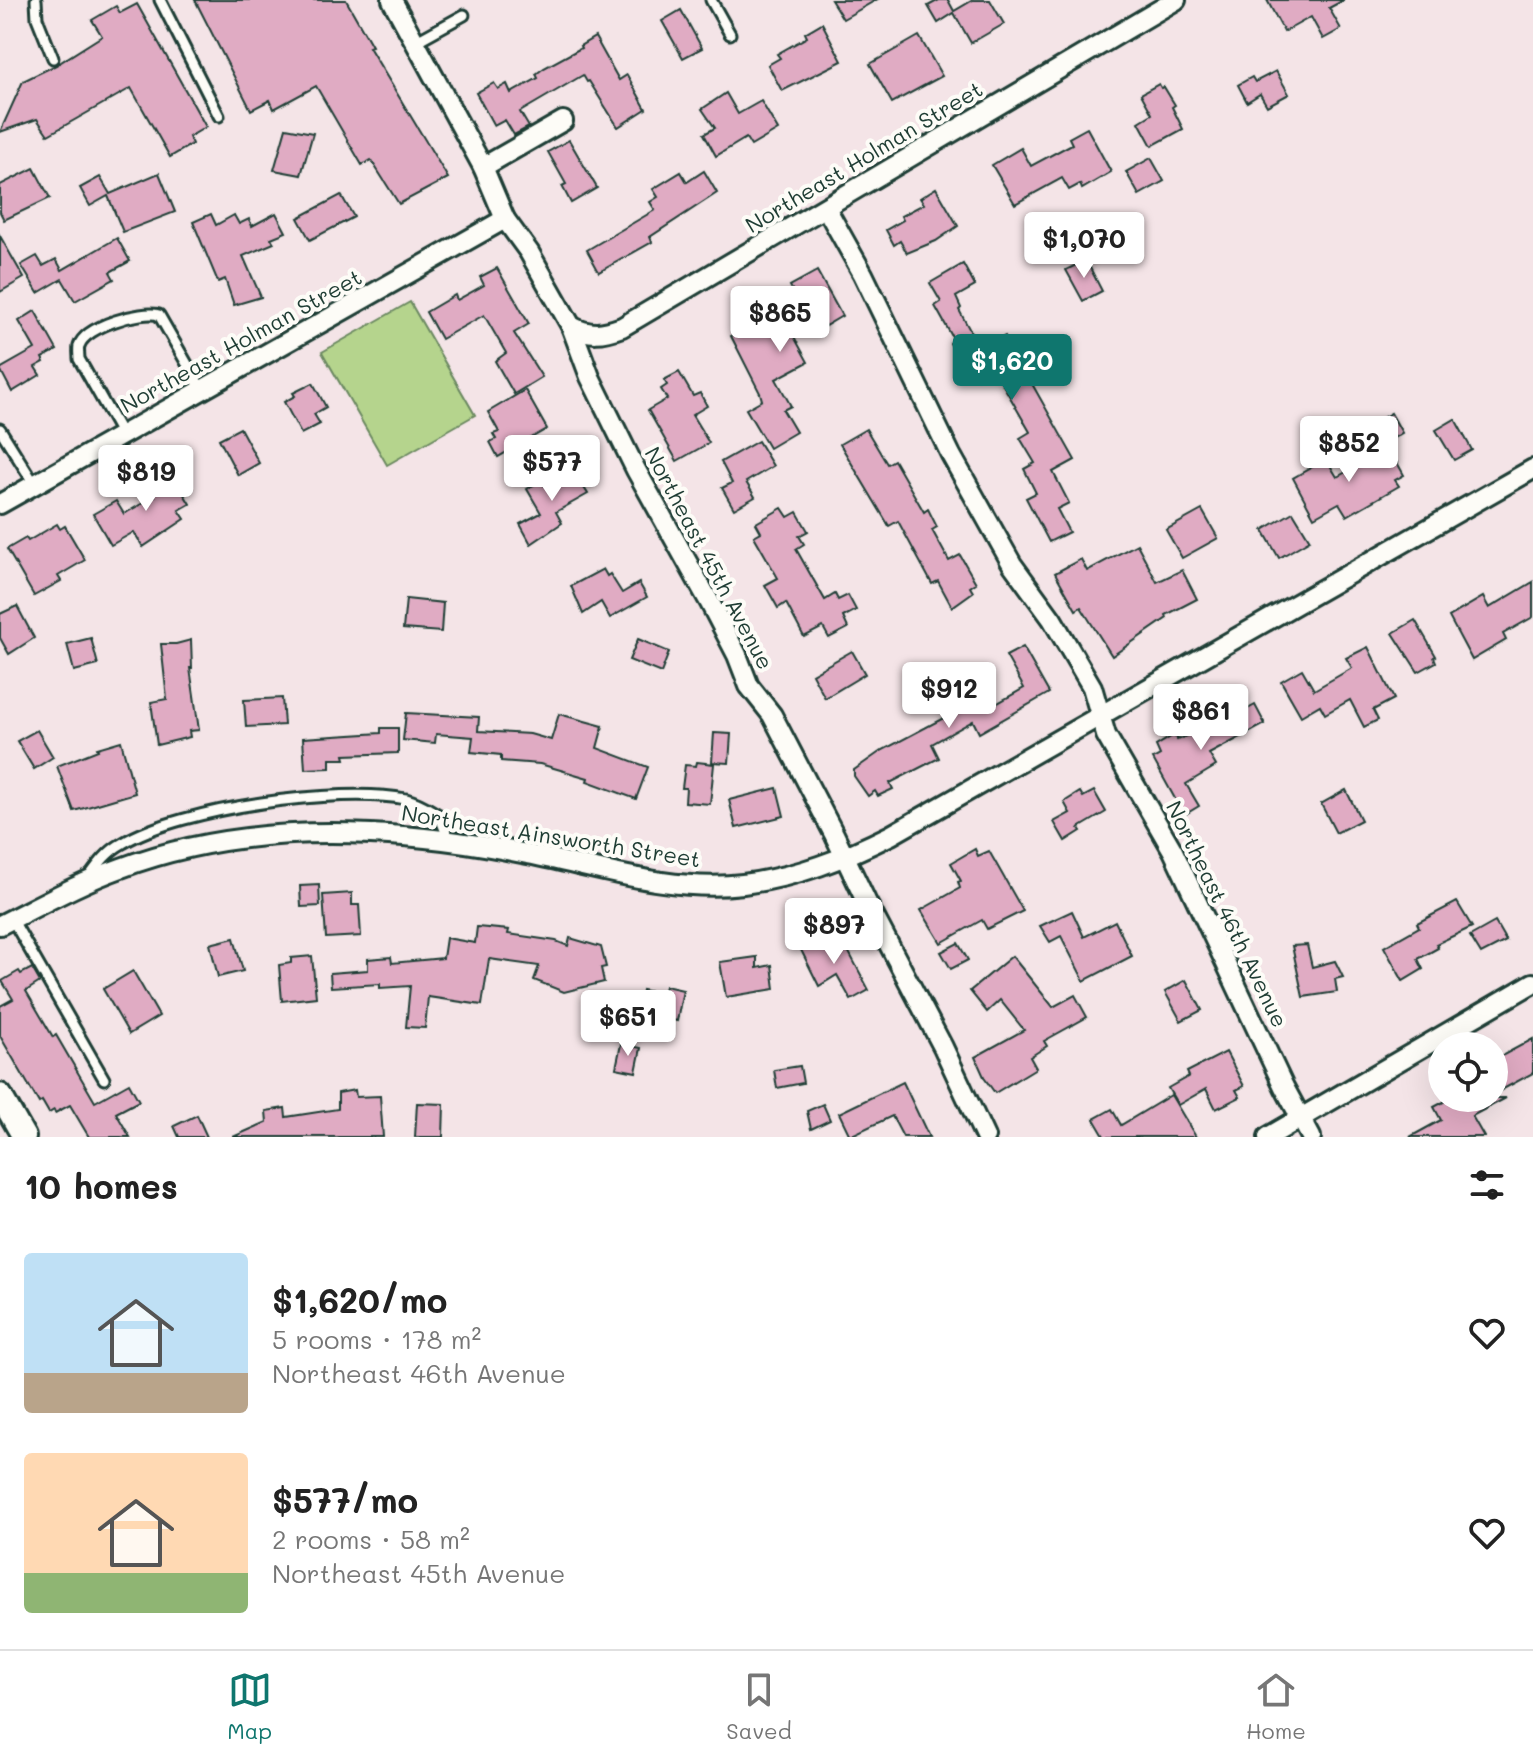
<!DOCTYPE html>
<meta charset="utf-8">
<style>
:root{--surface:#fff;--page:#f6f6f6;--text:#222;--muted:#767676;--line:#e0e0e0;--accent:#0f766e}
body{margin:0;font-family:Mali,sans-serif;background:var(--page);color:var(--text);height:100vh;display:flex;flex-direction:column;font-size:30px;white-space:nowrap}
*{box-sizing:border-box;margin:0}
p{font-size:26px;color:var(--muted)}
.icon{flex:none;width:44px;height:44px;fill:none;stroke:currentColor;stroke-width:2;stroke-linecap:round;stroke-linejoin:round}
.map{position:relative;height:1137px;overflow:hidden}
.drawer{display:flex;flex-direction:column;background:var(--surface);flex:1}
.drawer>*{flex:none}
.buttons{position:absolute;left:1428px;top:1032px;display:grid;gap:16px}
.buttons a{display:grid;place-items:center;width:80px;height:80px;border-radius:50%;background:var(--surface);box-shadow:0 8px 32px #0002;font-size:40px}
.price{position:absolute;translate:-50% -68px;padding:0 18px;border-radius:8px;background:#fff;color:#222;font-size:26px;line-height:52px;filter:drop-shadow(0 2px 4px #0008)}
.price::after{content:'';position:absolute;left:50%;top:48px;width:24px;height:18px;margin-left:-12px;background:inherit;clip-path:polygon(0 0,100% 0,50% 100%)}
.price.selected{background:var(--accent);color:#fff}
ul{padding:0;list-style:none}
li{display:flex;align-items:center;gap:24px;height:200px;padding:0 24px}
li span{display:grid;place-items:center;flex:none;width:224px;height:160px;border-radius:8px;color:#555}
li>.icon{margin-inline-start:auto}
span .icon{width:96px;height:96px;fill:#fffc;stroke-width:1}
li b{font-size:34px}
h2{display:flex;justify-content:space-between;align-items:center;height:96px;padding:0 24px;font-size:34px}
.tab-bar{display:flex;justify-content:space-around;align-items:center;height:112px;border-top:2px solid var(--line);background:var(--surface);font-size:22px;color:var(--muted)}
.tab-bar a{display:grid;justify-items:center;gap:4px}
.tab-bar .selected{color:var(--accent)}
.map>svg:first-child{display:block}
.green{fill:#b5d48d;stroke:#6a8860;stroke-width:2}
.building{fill:#e0abc3;stroke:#1f3d34;stroke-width:2}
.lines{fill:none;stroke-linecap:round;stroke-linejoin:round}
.service-casing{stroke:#1f3d34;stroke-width:15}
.minor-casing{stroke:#1f3d34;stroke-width:24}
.tertiary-casing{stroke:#1f3d34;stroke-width:28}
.service{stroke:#fdfcf7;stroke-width:9}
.minor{stroke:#fdfcf7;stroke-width:18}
.tertiary{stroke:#fdfcf7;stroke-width:22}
.labels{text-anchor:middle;stroke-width:8;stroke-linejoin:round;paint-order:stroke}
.street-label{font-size:22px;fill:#1f3d34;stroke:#fdfcf7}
</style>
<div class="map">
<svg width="1533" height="1137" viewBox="0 0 1533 1137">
<rect width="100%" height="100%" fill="#f4e4e7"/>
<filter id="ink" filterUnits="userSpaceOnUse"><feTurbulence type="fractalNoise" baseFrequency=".0125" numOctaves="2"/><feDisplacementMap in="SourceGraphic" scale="16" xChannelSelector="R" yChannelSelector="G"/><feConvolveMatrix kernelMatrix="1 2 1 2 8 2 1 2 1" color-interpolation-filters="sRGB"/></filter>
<g filter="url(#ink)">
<!-- green -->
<path class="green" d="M410 302 475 415 387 465 322 352Z"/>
<!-- building -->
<g class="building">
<path d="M195 0H346L372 46 369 47 448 178 399 204 371 160 362 165 316 86 274 109 270 100 251 110Z"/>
<path d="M831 0H876L843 19Z"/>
<path d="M939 0H948L954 11 973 0H990L1004 24 971 43 954 13 938 23 928 6Z"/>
<path d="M1267 0H1344L1329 8 1341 29 1323 39 1311 17 1284 32Z"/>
<path d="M137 4 206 127 189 137 192 144 170 157 131 88 48 135 37 119 0 132 23 81 56 65 102 36 92 20 116 6 120 13Z"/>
<path d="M681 10 702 48 683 58 662 21Z"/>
<path d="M822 23 842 61 782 91 768 65 780 58 777 54 807 37 805 33Z"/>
<path d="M919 36 942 76 892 103 870 64Z"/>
<path d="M595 37 619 80 627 75 646 109 618 127 589 81 587 82 583 75 520 112 529 127 514 135 505 120 494 126 476 93 494 83 498 89 507 84 511 93 538 78 536 74 544 68 581 48 580 46Z"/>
<path d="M1276 71 1289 94 1267 106 1260 94 1247 102 1238 85 1252 77 1255 82Z"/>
<path d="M1159 84 1161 88 1164 87 1175 105 1172 107 1183 129 1152 146 1139 122 1152 114 1141 94Z"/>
<path d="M726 93 738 114 761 101 778 130 751 146 746 138 716 156 704 134 715 128 702 109Z"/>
<path d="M286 128 313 133 301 175 274 170Z"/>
<path d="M1087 128 1111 172 1082 189 1080 184 1069 190 1062 178 1015 204 992 165 1021 148 1031 166 1072 144 1069 138Z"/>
<path d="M569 140 597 188 571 203 562 186 566 184 548 152Z"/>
<path d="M1151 158 1164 181 1139 195 1126 172Z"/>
<path d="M34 168 50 198 4 220 0 212V185Z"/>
<path d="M704 171 717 193 650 237 652 242 599 272 587 250 655 210 650 202 658 197 653 189 681 172 687 182Z"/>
<path d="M159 173 175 212 123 232 108 196 90 206 80 188 100 177 110 194Z"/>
<path d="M936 188 958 226 936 241 907 253 900 241 894 245 886 230 903 220 901 216 924 204 920 198Z"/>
<path d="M341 195 354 217 310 240 298 218Z"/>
<path d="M276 213 286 232 271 238 274 243 243 256 261 297 234 305 225 279 218 282 193 222 211 214 216 225 234 215 239 224 249 219 252 226Z"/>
<path d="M0 236 24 278 0 292Z"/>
<path d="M117 238 130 261 110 272 114 279 75 301 62 279 38 293 21 265 37 256 43 266 56 259 62 270Z"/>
<path d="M1086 260 1102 291 1083 301 1066 270Z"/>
<path d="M963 264 975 286 956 297 961 308 959 310 980 349 1005 336 1075 460 1053 472 1069 503 1057 509 1069 532 1049 542 1026 498 1036 493 1024 469 1035 463 1020 438 1030 432 995 371 978 379 974 372 968 375 950 343 954 340 935 306 941 302 930 283Z"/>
<path d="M497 268 529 324 514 333 542 377 514 394 495 361 506 353 484 315 441 339 426 312 455 295 457 300 484 285 480 277Z"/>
<path d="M817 271 842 316 825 326 820 317 792 333 808 362 776 379 791 406 783 410 796 432 769 448 746 409 762 400 760 393 731 336 738 331 734 325 763 309 772 325 802 308 790 286Z"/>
<path d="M35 311 57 350 42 358 44 362 35 367 40 375 12 392 0 369 35 349 19 321Z"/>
<path d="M679 372 693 396 700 393 707 406 692 415 709 443 677 461 648 410 667 399 661 389 667 385 664 380Z"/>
<path d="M313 383 326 407 314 414 320 424 301 434 284 402 295 396 293 393Z"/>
<path d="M525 390 547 429 498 457 490 442 496 439 493 434 499 432 488 412Z"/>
<path d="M1391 413 1402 433 1385 443 1374 423Z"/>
<path d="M1455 419 1472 450 1454 460 1436 430Z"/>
<path d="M240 428 259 463 238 475 219 439Z"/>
<path d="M866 429 887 464 894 460 924 512 928 509 937 527 932 530 949 561 960 555 976 583 970 587 973 592 952 607 938 581 932 584 898 521 889 526 840 444Z"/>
<path d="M758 441 773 466 746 482 755 497 734 509 722 488 732 483 721 462Z"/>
<path d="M1389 448 1404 475 1395 480 1399 486 1347 516 1339 503 1314 517 1293 478 1321 462 1323 465 1328 462 1337 477Z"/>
<path d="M168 468 190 504 179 510 185 519 143 547 134 532 111 545 93 514 116 501 124 514 155 496 146 482Z"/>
<path d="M572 469 588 494 556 512 562 523 531 544 520 524 541 513 527 489 542 480 544 485Z"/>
<path d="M782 508 788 517 797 512 808 531 799 536 804 544 796 549 825 600 835 594 838 600 848 595 856 610 843 617 848 628 829 638 823 627 804 637 786 603 778 608 765 585 778 578 754 536 761 532 756 523Z"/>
<path d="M1202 510 1218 538 1182 558 1166 530Z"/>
<path d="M1293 512 1310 540 1279 558 1263 530Z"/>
<path d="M57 524 60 529 65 526 85 560 58 576 61 581 34 596 7 549 26 538 28 541Z"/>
<path d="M1137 544 1157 582 1182 570 1197 599 1166 615 1167 618 1112 656 1081 607 1076 610 1055 573 1081 559 1087 571Z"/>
<path d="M603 569 607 576 610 574 622 593 639 583 647 597 610 618 601 602 583 614 571 586Z"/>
<path d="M1533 582V617L1503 634 1506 640 1472 660 1449 617 1483 597 1489 608Z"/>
<path d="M406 599 443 603 441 632 403 629Z"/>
<path d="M17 606 34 638 9 654 0 638V614Z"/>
<path d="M1415 620 1436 656 1434 657 1436 662 1418 672 1393 633Z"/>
<path d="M91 638 98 665 74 671 67 644Z"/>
<path d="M638 639 669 652 661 673 629 660Z"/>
<path d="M191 640 192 668H190L199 730 189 731 190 737 157 745 151 702 167 699 161 644H176Z"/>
<path d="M1023 647 1049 693 979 733 973 721 932 744 939 758 890 783 893 789 878 796 875 791 868 796 854 776V770L881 751 989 694 994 705 1024 688 1006 656Z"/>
<path d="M1368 647 1394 699 1373 710 1378 720 1364 727 1350 700 1325 714 1320 705 1301 716 1281 681 1302 669 1314 690 1352 668 1346 658Z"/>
<path d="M852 651 865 674 825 698 812 674Z"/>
<path d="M282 698 284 725 246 727 244 700Z"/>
<path d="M1243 705 1246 710 1255 705 1265 724 1209 754 1216 766 1186 784 1199 806 1184 815 1153 759 1160 755 1156 746 1174 735 1177 740 1186 736Z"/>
<path d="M406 713 479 717 478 731 530 734 551 740 559 714 603 726 597 748 648 767 636 799 587 781 588 778 540 764 501 761V755L471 752 473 737 436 734 435 743 403 740Z"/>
<path d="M381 728H398V753L344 755 345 759H330V768L305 769 303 738 381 733Z"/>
<path d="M37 730 53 757 34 769 17 741Z"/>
<path d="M714 733 731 734 729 763 712 762Z"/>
<path d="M121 741 135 793 74 811 57 766 98 750 97 748Z"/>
<path d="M697 762 714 764 710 804 685 802 686 788H682L685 765 696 766Z"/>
<path d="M777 788 784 816 736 828 729 800Z"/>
<path d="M1346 790 1361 820 1336 833 1321 804Z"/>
<path d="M1094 791 1106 812 1079 828 1081 831 1065 841 1054 822 1070 813 1064 802 1080 792 1083 797Z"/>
<path d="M975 849 978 856 989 851 1023 911 987 929 982 920 941 943 921 910 960 888 958 882 961 881 951 863Z"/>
<path d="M319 885 320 906 301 907 300 886Z"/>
<path d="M352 893V905H359L361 936 326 938 323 895Z"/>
<path d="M1457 902 1472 927 1436 944 1438 948 1418 959 1423 969 1403 981 1384 947 1419 927 1417 923Z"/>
<path d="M1072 911 1084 937 1115 921 1132 956 1084 981 1061 936 1050 942 1040 926Z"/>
<path d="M1495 922 1506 941 1481 954 1470 936Z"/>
<path d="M477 927 509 930 508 934 556 941 568 946 570 938 601 947 606 967 601 968 604 982 564 992 534 980 539 966 489 959 482 1005 428 997 425 1028 406 1027 410 986 380 988V984L331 987 330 973 368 970V959L391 957 392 963 443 958 446 938 475 943Z"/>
<path d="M821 936 826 947 842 939 869 990 851 1000 837 975 819 986 800 948Z"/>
<path d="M234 938 243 971 218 977 210 944Z"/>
<path d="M958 943 968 960 951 969 941 952Z"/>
<path d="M1307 945 1312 967 1335 961 1343 977 1335 979 1337 992 1303 997 1292 946Z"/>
<path d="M312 956 316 997 282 1001 279 965 291 963V958Z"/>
<path d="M1012 956 1053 1007 1075 995 1087 1017 1044 1041 1047 1046 1030 1057 1036 1068 995 1093 985 1079 975 1057 1024 1030 1000 1000 987 1012 970 991Z"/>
<path d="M757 957V968L772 965 775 989 726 997 720 962Z"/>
<path d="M32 968 40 982 26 991 53 1037 56 1035 95 1102 129 1083 139 1101 116 1113 130 1137H89L70 1105 55 1113 54 1110 49 1113 42 1101 39 1103 7 1048 0 1036V1006L13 999 2 981 19 971 21 974Z"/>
<path d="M133 971 159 1016 129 1034 103 989Z"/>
<path d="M1186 980 1202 1010 1181 1021 1165 992Z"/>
<path d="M665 986 683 990 677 1021 638 1013 642 990 663 994Z"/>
<path d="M1533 1039V1073L1494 1094V1060Z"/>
<path d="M621 1044 641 1048 636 1072 616 1068Z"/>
<path d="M1226 1052 1244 1086 1236 1090 1240 1097 1216 1109 1206 1089 1178 1105 1168 1088 1189 1076 1187 1072Z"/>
<path d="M800 1066 803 1083 777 1088 774 1070Z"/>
<path d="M903 1082 929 1137H903L892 1116 850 1136 839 1113Z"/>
<path d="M355 1090 356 1097 380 1096 383 1137H233L267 1122 266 1111 285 1108 286 1117 338 1109V1093Z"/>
<path d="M1171 1095 1196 1137H1102L1104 1136 1094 1119 1112 1109 1121 1125Z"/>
<path d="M1451 1098H1506L1472 1116 1484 1137H1410L1441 1120 1434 1107Z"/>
<path d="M417 1103 444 1104 443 1137H415Z"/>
<path d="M823 1104 830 1120 811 1129 807 1111Z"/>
<path d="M197 1115 207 1137H179L174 1126Z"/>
</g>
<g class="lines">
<defs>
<g id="service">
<path d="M36 0 37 18 53 58"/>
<path d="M160 0 219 116"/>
<path d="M711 0 730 34"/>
<path d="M415 42 464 15"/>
<path d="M0 429 35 485"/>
<path d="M122 435 79 359C79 357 78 348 79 346 85 326 142 310 159 315L202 390"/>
<path d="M89 877C99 863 108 851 123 843 182 808 339 786 406 799 419 802 429 809 439 815L450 842"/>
<path d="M12 919 104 1079"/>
</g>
<g id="minor">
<path d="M392 0 483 167 505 219 529 252 571 326 590 377 636 470 710 603 737 655 749 686 772 715 834 834 866 901 943 1047 985 1137"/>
<path d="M483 167 563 121"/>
<path d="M826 208 863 274 951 455 1012 564 1052 619 1092 687 1106 735 1173 851 1284 1087 1311 1137"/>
<path d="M571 326C590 336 603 334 622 327L1176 0"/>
<path d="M0 504 505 219"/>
<path d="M0 925C40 905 79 883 121 868 200 838 287 830 371 834 421 836 473 843 522 853 594 866 668 893 743 884 797 877 843 859 891 835L1533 469"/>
<path d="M1268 1137 1533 983"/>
</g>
<path id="tertiary" d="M0 1095 24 1137"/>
</defs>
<!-- service casing -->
<use href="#service" class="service-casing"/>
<!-- minor casing -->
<use href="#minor" class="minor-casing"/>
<!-- tertiary casing -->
<use href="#tertiary" class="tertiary-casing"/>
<!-- service -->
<use href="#service" class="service"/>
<!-- minor -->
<use href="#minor" class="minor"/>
<!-- tertiary -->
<use href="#tertiary" class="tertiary"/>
</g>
</g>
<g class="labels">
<!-- street labels -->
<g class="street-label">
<text transform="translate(864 157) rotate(-31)" y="8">Northeast Holman Street</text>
<text transform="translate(241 341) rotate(-29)" y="8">Northeast Holman Street</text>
<text transform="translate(709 558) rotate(62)" y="8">Northeast 45th Avenue</text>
<text transform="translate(551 836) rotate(9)" y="8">Northeast Ainsworth Street</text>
<text transform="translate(1227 914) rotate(64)" y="8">Northeast 46th Avenue</text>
</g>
</g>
</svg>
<div class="buttons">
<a><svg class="icon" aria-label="locate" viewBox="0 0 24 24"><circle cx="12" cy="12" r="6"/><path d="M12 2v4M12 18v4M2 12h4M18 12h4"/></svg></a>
</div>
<b class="price" style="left:1084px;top:280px">$1,070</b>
<b class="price" style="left:780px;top:354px">$865</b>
<b class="price selected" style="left:1012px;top:402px">$1,620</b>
<b class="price" style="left:1349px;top:484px">$852</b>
<b class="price" style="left:552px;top:503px">$577</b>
<b class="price" style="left:146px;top:513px">$819</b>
<b class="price" style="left:949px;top:730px">$912</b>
<b class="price" style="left:1201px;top:752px">$861</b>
<b class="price" style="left:834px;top:966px">$897</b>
<b class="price" style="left:628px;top:1058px">$651</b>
</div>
<section class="drawer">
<h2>10 homes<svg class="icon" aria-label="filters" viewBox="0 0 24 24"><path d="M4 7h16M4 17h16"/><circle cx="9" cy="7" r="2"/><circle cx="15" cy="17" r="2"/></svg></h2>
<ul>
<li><span style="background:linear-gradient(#bfe0f5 75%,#b9a48a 0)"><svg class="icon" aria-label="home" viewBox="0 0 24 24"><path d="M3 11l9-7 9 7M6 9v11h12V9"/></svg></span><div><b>$1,620/mo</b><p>5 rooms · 178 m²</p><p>Northeast 46th Avenue</p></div><svg class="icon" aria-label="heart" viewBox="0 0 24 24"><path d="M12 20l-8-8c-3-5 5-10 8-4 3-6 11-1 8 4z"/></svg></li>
<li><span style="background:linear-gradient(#ffd9b3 75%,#8fb573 0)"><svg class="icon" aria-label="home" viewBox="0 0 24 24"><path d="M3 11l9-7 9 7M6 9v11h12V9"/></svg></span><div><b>$577/mo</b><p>2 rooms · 58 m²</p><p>Northeast 45th Avenue</p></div><svg class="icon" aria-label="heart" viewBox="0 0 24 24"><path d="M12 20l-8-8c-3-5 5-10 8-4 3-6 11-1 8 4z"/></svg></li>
</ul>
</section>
<nav class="tab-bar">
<a class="selected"><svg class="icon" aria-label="map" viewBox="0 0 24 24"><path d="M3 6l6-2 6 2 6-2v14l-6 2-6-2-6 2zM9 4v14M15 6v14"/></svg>Map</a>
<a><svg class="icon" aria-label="saved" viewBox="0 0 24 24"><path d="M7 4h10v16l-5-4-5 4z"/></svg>Saved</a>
<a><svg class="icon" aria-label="home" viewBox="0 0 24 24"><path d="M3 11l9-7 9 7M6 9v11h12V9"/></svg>Home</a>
</nav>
